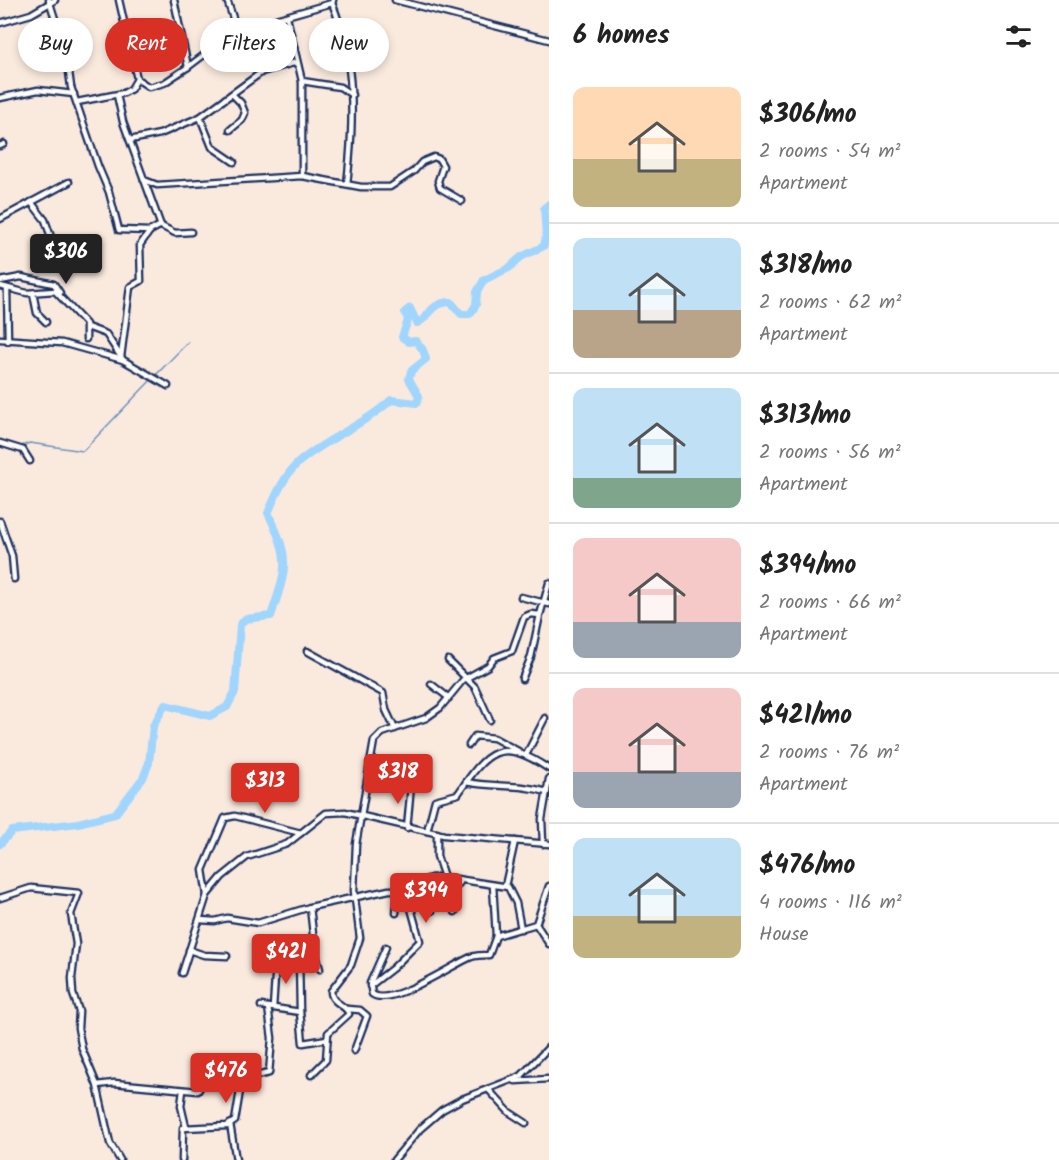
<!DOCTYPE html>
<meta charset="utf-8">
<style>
:root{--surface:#fff;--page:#f6f6f6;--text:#222;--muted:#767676;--line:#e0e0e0;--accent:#d93025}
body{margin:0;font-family:Kalam,sans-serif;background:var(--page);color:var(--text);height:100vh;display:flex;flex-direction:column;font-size:22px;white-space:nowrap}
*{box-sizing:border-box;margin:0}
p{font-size:20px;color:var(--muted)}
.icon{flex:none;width:33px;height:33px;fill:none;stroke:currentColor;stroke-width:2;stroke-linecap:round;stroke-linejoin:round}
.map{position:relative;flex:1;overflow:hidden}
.sheet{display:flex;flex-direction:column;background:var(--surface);width:510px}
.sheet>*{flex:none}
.guide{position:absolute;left:18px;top:18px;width:441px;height:54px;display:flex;gap:12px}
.price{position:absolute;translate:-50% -51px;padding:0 14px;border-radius:6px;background:var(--accent);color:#fff;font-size:20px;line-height:39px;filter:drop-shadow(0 2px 3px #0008)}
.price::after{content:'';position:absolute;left:50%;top:36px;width:18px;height:14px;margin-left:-9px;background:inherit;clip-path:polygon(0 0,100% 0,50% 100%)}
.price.on{background:#222;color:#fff}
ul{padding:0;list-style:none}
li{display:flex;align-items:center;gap:18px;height:150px;padding:0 24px}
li+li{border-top:2px solid var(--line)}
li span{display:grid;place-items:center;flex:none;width:168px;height:120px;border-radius:12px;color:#555}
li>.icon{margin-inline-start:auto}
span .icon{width:72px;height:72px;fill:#fffc;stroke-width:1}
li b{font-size:26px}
h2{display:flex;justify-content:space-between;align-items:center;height:72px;padding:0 24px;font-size:26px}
.chip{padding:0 21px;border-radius:27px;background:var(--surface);box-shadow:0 3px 9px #0003;font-size:21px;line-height:54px}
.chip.on{background:var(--accent);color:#fff}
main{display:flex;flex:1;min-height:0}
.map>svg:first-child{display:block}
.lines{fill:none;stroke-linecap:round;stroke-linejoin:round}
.stream{stroke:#6b93be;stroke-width:1.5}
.river{stroke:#a0d5fe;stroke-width:8}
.minor-casing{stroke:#1b2f5e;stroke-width:9}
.minor{stroke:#fdfcf7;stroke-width:4.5}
</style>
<main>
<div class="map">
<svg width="549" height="1160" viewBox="0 0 549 1160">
<rect width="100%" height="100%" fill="#faeade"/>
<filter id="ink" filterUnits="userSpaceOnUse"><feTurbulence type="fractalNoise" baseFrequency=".0167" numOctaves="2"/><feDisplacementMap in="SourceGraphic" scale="12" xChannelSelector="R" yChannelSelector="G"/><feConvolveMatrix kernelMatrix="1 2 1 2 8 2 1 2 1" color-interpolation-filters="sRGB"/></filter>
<g filter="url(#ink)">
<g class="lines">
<!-- stream -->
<g class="stream">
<path d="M155 376 188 342"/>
<path d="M18 447 30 443 83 451 152 379"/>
</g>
<!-- river -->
<path class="river" d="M0 844 12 831 78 823 115 814 143 778 149 763 153 726 165 705 210 716 227 707 235 692 240 625 245 619 271 616C287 568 291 560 268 513 276 495 284 476 299 462 327 438 364 425 391 400L417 403 419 396 409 379 411 371 426 359 423 350 416 341 409 342 402 337 408 320 405 312 410 308 417 323C433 316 426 304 451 302L461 314H470L476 305 477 292 484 280 509 268 521 257 544 246 546 236 544 208 549 204"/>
<defs>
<g id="minor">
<path d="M49 0 67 57 71 87 98 166 109 192 119 230 150 231 161 225"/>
<path d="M119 0 137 79 149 87 164 83 188 67 174 0"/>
<path d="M395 0 549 40"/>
<path d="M332 3C356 61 354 123 347 184"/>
<path d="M287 17 302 81V176"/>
<path d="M0 23 31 14 55 0"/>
<path d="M237 30 332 3 333 0"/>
<path d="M188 67 237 30 227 0"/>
<path d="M302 81 340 87 352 95"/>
<path d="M117 95 123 122 161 226 175 233 191 232"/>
<path d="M0 98 38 90 74 94"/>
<path d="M77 102 124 93 131 89 137 79"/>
<path d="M200 117 212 147 234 162"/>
<path d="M230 130 242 120 245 113 241 103 232 94"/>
<path d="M130 140 160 134 200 117 262 72 297 62"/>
<path d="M0 146 4 144"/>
<path d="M144 180 157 185 302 176 361 187H390L414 171 422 162 434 157 439 159 443 166 438 181 440 188 462 201"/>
<path d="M31 202 45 220 51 237"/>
<path d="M0 219 69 182"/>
<path d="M0 281 21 277 54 284 60 293"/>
<path d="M0 286 27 293 55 291 86 324V339"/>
<path d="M7 288 8 341"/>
<path d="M33 293 37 313 46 322"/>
<path d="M87 327 106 334 123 360 168 386"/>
<path d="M0 339 62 343 123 360"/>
<path d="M121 357 130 287 141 281 140 245 150 231"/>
<path d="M0 443 23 450 30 461"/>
<path d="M0 521 12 556 14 579"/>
<path d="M521 597 549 604"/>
<path d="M307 651 383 693 386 710 395 729"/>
<path d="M448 660 475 687 490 720"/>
<path d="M522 679 531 657 540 615"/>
<path d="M431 684 449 698"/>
<path d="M469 745 475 736 494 738 518 751"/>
<path d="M526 755 545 718"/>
<path d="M466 782C495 788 518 783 547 792"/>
<path d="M407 828 411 786"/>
<path d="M427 831 435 800 458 794C487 751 500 736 549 769"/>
<path d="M437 833V856L444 877"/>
<path d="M543 844 542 819 549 779"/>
<path d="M431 878 432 911"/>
<path d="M505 886 515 841"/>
<path d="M207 895 203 870 225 818 235 816 301 833"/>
<path d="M0 898 31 888 79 893 71 914 76 944 72 978 73 994 79 1011 78 1028 82 1049 97 1085 110 1143 120 1160"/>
<path d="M310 907 315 952 320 969"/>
<path d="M455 912 453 891 460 882"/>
<path d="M200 920 215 921 227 918 258 923 310 907 389 890H406L417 882 431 878 444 877 508 887 516 903 521 929"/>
<path d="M536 924 549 944"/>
<path d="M496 936 536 924 549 886"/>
<path d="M386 947 370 983 372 994C389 1008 452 965 471 957 477 955 483 955 489 955L496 936 493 885"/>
<path d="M189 950 204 955 227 956"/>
<path d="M299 957 300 1012"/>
<path d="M182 973 207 895 222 877 247 857 287 844 326 813 345 812 444 835 549 844"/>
<path d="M370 986 393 968 420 941 406 890 397 903 396 913"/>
<path d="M261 1006 300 1012 303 1043 327 1039"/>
<path d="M273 1008 276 962"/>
<path d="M347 1009 360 1010 367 1016 354 1051"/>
<path d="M311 1075 326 1060 328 1033 349 1014C346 1004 331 1004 331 991L351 965 360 938 354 891 356 844 374 741 382 733 426 718 440 708 463 680 488 666 494 658 512 651 524 617 531 614 540 615 549 583"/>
<path d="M515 1081 549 1079"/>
<path d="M97 1085 114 1083 198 1091 206 1077 245 1081"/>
<path d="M488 1089 509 1112 526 1123"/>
<path d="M183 1090 181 1106 186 1127"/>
<path d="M230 1124 236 1160"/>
<path d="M182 1160 183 1128 227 1126 235 1121 241 1085 248 1078 269 1073 272 1038 268 1007"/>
<path d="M394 1160 420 1129 442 1110 462 1099 521 1076 549 1047"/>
</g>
</defs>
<!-- minor casing -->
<use href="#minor" class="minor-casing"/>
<!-- minor -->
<use href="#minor" class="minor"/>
</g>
</g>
</svg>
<b class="price on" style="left:66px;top:285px">$306</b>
<b class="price" style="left:398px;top:805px">$318</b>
<b class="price" style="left:265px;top:814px">$313</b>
<b class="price" style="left:426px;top:924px">$394</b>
<b class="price" style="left:286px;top:985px">$421</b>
<b class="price" style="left:226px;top:1104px">$476</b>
<div class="guide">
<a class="chip">Buy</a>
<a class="chip on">Rent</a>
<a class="chip">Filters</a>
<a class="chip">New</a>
</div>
</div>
<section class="sheet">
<h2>6 homes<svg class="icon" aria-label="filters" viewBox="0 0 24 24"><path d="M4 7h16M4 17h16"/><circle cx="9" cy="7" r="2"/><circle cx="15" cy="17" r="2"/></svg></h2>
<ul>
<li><span style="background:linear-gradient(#ffd9b3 60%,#c2b280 0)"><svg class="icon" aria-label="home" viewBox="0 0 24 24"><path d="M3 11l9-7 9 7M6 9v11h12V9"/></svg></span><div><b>$306/mo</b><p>2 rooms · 54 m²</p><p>Apartment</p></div></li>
<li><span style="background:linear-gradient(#bfe0f5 60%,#b9a48a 0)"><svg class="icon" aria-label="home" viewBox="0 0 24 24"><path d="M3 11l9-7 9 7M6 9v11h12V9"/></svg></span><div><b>$318/mo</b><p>2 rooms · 62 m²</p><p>Apartment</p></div></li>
<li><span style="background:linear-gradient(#bfe0f5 75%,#7fa58c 0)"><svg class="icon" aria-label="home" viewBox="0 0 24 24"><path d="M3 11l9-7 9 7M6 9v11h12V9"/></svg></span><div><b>$313/mo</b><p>2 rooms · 56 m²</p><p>Apartment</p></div></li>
<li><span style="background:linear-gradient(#f6c9c9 70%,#9aa5b1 0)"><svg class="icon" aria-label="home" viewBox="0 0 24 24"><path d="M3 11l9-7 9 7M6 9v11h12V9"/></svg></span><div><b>$394/mo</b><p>2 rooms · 66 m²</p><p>Apartment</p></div></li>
<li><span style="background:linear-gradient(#f6c9c9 70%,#9aa5b1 0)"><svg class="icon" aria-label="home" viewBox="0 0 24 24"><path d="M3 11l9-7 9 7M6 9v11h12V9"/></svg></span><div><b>$421/mo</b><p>2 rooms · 76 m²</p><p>Apartment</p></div></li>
<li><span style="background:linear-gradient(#bfe0f5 65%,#c2b280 0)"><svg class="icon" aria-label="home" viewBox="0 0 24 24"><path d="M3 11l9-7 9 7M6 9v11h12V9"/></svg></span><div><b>$476/mo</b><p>4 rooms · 116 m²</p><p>House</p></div></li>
</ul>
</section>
</main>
